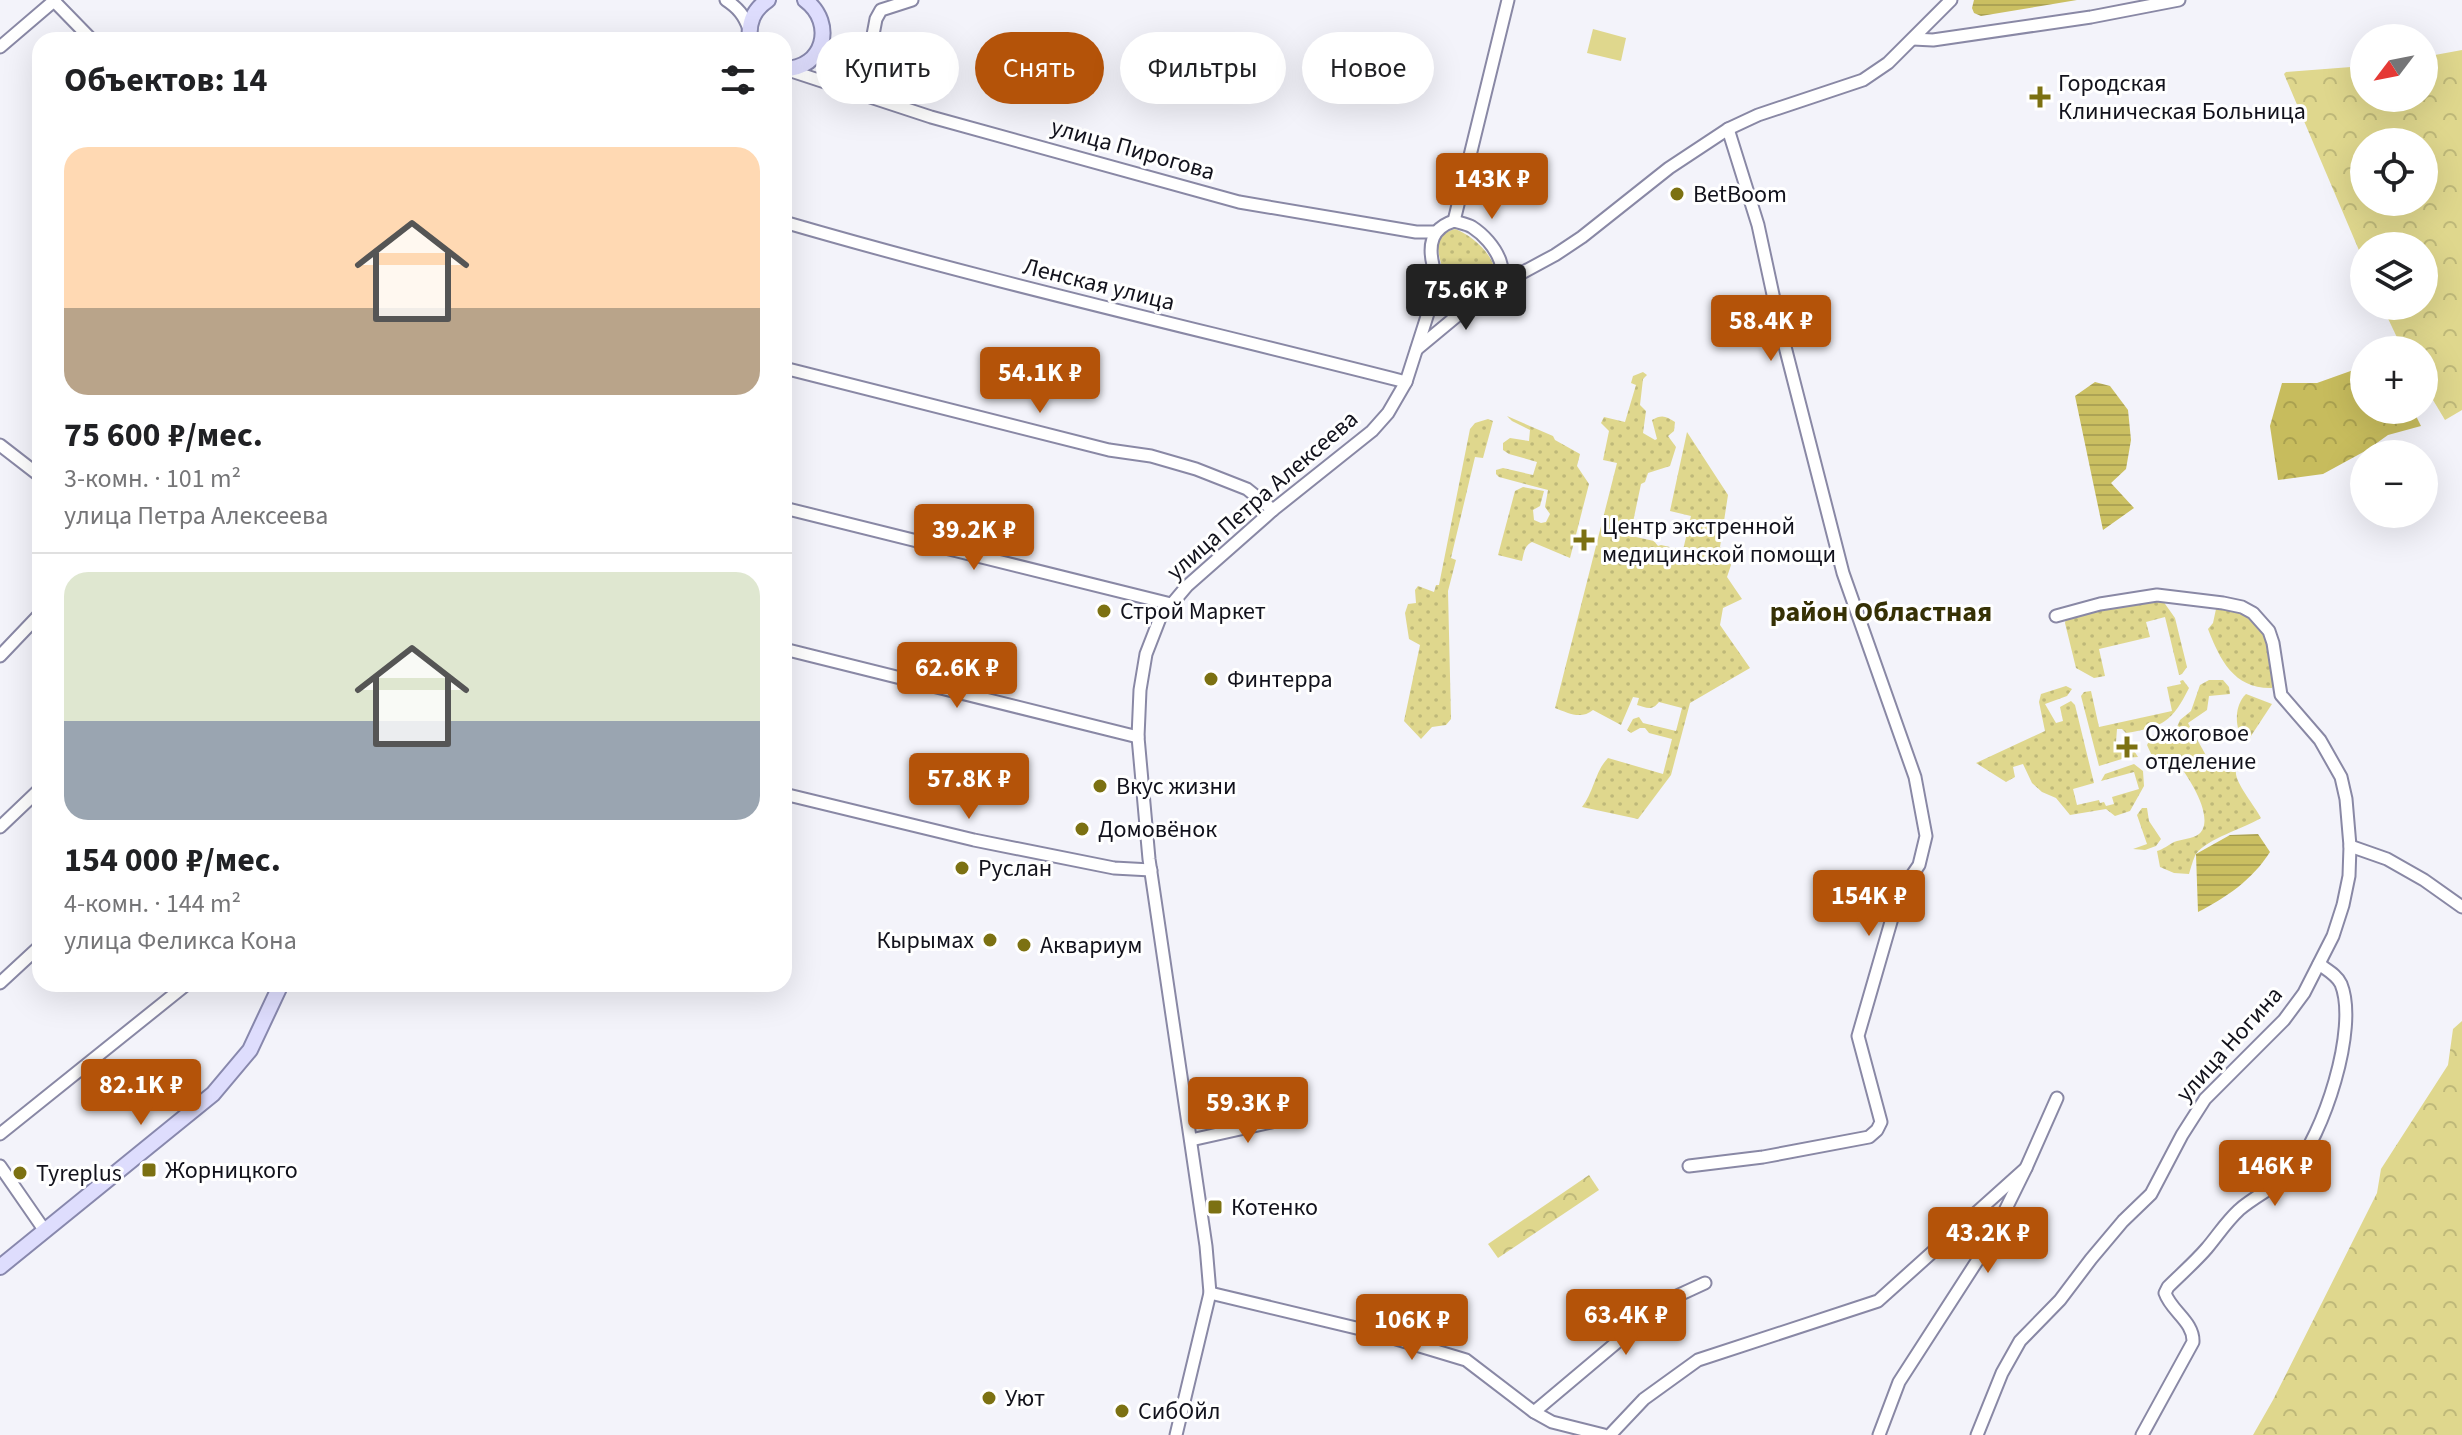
<!DOCTYPE html>
<html lang="ru">
<meta charset="utf-8">
<style>
:root{--surface:#fff;--page:#f2f2f2;--text:#202124;--muted:#757577;--line:#e0e0e0;--accent:#b45309}
body{margin:0;font-family:"Source Sans 3",sans-serif;background:var(--page);color:var(--text);height:100vh;display:flex;flex-direction:column;font-size:30px;white-space:nowrap}
*{box-sizing:border-box;margin:0}
p{font-size:26px;color:var(--muted)}
.icon{flex:none;width:44px;height:44px;fill:none;stroke:currentColor;stroke-width:2;stroke-linecap:round;stroke-linejoin:round}
.map{position:relative;flex:1;overflow:hidden}
.panel{position:absolute;left:32px;top:32px;width:760px;height:960px;display:flex;flex-direction:column;background:var(--surface);border-radius:24px;box-shadow:0 8px 32px #0002}
.panel>*{flex:none}
.guide{position:absolute;left:816px;top:32px;width:760px;height:72px;display:flex;gap:16px}
.needle{width:52px;rotate:238deg}
.fabs{position:absolute;left:2350px;top:24px;display:grid;gap:16px}
.fabs a{display:grid;place-items:center;width:88px;height:88px;border-radius:50%;background:var(--surface);box-shadow:0 8px 32px #0002;font-size:40px}
.price{position:absolute;translate:-50% -68px;padding:0 18px;border-radius:8px;background:var(--accent);color:#fff;font-size:26px;line-height:52px;filter:drop-shadow(0 2px 4px #0008)}
.price::after{content:'';position:absolute;left:50%;top:48px;width:24px;height:18px;margin-left:-12px;background:inherit;clip-path:polygon(0 0,100% 0,50% 100%)}
.price.active{background:#222;color:#fff}
ul{padding:0;list-style:none}
li{display:grid;align-content:center;gap:16px;height:424px;padding:0 32px}
li+li{border-top:2px solid var(--line)}
li span{display:grid;place-items:center;height:248px;border-radius:24px;color:#555}
li>.icon{margin-inline-start:auto}
span .icon{width:144px;height:144px;fill:#fffc;stroke-width:1}
li b{font-size:34px}
h2{display:flex;justify-content:space-between;align-items:center;height:96px;padding:0 32px;font-size:34px}
.pill{padding:0 28px;border-radius:36px;background:var(--surface);box-shadow:0 8px 32px #0002;font-size:28px;line-height:72px}
.pill.active{background:var(--accent);color:#fff}
.map>svg:first-child{display:block}
.grass{fill:url(#grass-dots)}
.forest{fill:url(#forest-crowns)}
.park{fill:url(#park-crowns);fill-rule:evenodd}
.garden{fill:#dfd78d}
.water{fill:url(#water-rules)}
.lines{fill:none;stroke-linecap:round;stroke-linejoin:round}
.minor-casing{stroke:#8988a5;stroke-width:15}
.major-casing{stroke:#8888ad;stroke-width:18}
.minor{stroke:#fff;stroke-width:11}
.major{stroke:#deddfd;stroke-width:14}
.poi-dot{fill:#7c7112;stroke:#fff;stroke-width:3}
.labels{text-anchor:middle;stroke-width:6;stroke-linejoin:round;paint-order:stroke}
.poi-label{font-size:24px;fill:#12121c;stroke:#fff;text-anchor:start}
.street-label{font-size:24px;fill:#12121c;stroke:#fff}
.quarter-label{font-size:28px;font-weight:bold;fill:#363105;stroke:#fff}
</style>
<div class="map">
<svg width="2462" height="1435" viewBox="0 0 2462 1435">
<defs>
<pattern id="grass-dots" width="8" height="8" patternUnits="userSpaceOnUse" patternTransform="scale(2)"><rect width="8" height="8" fill="#dfd78d"/><path d="M2 2h.1M6 6h.1" fill="none" stroke="#beb879" stroke-width="1.8" stroke-linecap="round"/></pattern>
<pattern id="forest-crowns" width="20" height="18" patternUnits="userSpaceOnUse" patternTransform="scale(2)"><rect width="20" height="18" fill="#c7bc5d"/><path d="M2 6a3 3 0 1 1 6 0M12 15a3 3 0 1 1 6 0" fill="none" stroke="#aaa150"/></pattern>
<pattern id="park-crowns" width="20" height="18" patternUnits="userSpaceOnUse" patternTransform="scale(2)"><rect width="20" height="18" fill="#dfd78d"/><path d="M2 6a3 3 0 1 1 6 0M12 15a3 3 0 1 1 6 0" fill="none" stroke="#beb879"/></pattern>
<pattern id="water-rules" width="6" height="5" patternUnits="userSpaceOnUse" patternTransform="scale(2)"><rect width="6" height="5" fill="#cabf61"/><path d="M0 2.5h6" fill="none" stroke="#aca354"/></pattern>
</defs>
<rect width="100%" height="100%" fill="#f3f3fa"/>
<!-- grass -->
<g class="grass">
<path d="M1455 229C1478 237 1514 273 1482 292 1457 307 1445 283 1441 263 1439 255 1436 246 1440 239 1443 233 1449 231 1455 229Z"/>
<path d="M1643 372 1647 375 1643 379 1640 405 1646 411 1643 433 1655 440 1657 439 1652 420C1662 414 1666 416 1675 422L1674 431 1668 436 1676 447 1670 466 1648 473 1645 482 1641 484 1633 522 1627 519 1620 522V527L1627 535 1654 541 1658 546 1661 545 1683 550 1691 516 1670 511 1687 432 1728 495 1720 547 1731 565 1727 577 1742 599 1723 608 1720 625 1750 668 1690 703 1671 775 1638 819 1582 807C1594 792 1595 771 1608 758L1663 774 1672 739 1649 733 1645 728H1640L1631 733 1627 730 1633 719 1639 717 1643 723 1676 731 1682 708 1659 702C1652 711 1647 708 1637 705L1639 698 1633 697 1621 725 1593 710C1581 720 1568 713 1555 708L1617 463 1603 460 1609 431 1601 423 1604 417 1625 422 1636 385 1631 383 1633 376Z"/>
<path d="M1507 416 1553 436 1555 440 1580 454 1577 466 1589 484 1570 558 1532 542C1524 546 1524 553 1522 561L1498 555 1515 491 1523 487 1544 491 1540 506 1533 510 1534 520 1541 523 1546 522 1550 514 1545 507 1548 490 1499 477 1496 474V470L1503 468 1533 475 1537 462 1509 454 1503 450V443L1510 438 1529 441 1530 430 1512 421Z"/>
<path d="M1488 419 1493 421 1483 458 1475 457 1451 558 1456 560 1448 591 1451 719 1446 725 1432 727 1421 739 1404 721 1420 645 1409 639 1405 613 1408 604 1416 603 1415 590 1418 586 1434 592 1436 585H1439L1470 429 1475 423Z"/>
<path d="M2163 601 2175 618 2187 667 2182 674 2179 675 2165 617 2146 622 2150 637 2099 649 2105 676 2094 678 2076 668 2065 623 2066 618 2133 602Z"/>
<path d="M2220 608C2253 613 2265 622 2271 656 2272 667 2274 677 2272 688 2234 689 2220 660 2208 629L2213 623 2216 609Z"/>
<path d="M2183 680 2189 688C2172 722 2163 727 2126 733L2122 729H2117L2116 742 2120 745 2131 746 2138 757 2125 758 2099 766 2081 696 2084 692 2091 691 2099 727 2172 711 2167 687 2181 684 2180 681Z"/>
<path d="M2209 680H2223L2229 687 2230 694 2209 696 2207 710 2188 723 2214 770 2238 757 2241 758C2239 762 2236 766 2236 771 2234 782 2255 806 2261 818 2243 829 2208 838 2196 854 2193 859 2191 868 2189 874L2174 873 2160 867 2157 851C2164 849 2168 845 2174 842 2182 839 2192 839 2199 834 2216 819 2189 777 2178 764 2159 765 2154 762 2147 745L2152 736 2164 734 2177 727 2180 720 2191 711 2200 685Z"/>
<path d="M2066 686 2072 689 2067 696 2045 704 2056 723 2063 721 2060 707 2071 701 2075 705 2094 783 2073 789 2077 805 2099 800 2100 803 2104 802 2106 806 2114 804 2112 797 2139 789 2134 772 2101 781 2105 774 2134 764 2143 771 2144 786 2130 811 2115 816 2106 809 2070 815 2056 798 2042 792 2032 783 2023 764 2013 767 2015 777 2006 782 1976 763 2045 731 2039 702 2041 694Z"/>
<path d="M2246 694 2272 704 2247 742 2242 740C2235 725 2234 706 2246 694Z"/>
<path d="M2142 808H2147L2149 821 2161 839 2156 846 2145 850 2133 849 2147 844 2137 815Z"/>
</g>
<!-- forest -->
<path class="forest" d="M2364 357V410H2413L2421 426 2388 435 2367 450 2323 474 2278 480 2270 426 2282 383H2317L2359 368Z"/>
<!-- park -->
<g class="park">
<path d="M2462 50V410L2445 420 2424 385V350H2403L2382 306H2424V246H2364V262L2284 74 2286 72 2364 66V98H2424V57ZM2364 142H2424V202H2364Z"/>
<path d="M2462 1021V1435H2253L2273 1400 2377 1193 2381 1169 2448 1065 2453 1029Z"/>
<path d="M1589 1175 1599 1190 1498 1258 1488 1244Z"/>
</g>
<!-- garden -->
<path class="garden" d="M1593 29 1626 38 1621 61 1587 53Z"/>
<!-- water -->
<g class="water">
<path d="M1974 0H2077L1981 16 1974 13 1972 8Z"/>
<path d="M2095 382 2110 386 2128 410 2131 440 2126 469 2111 483 2134 508 2103 530 2075 396Z"/>
<path d="M2258 834 2270 852C2252 880 2227 897 2198 912L2196 854 2230 835Z"/>
</g>
<g class="lines">
<defs>
<g id="minor">
<path d="M53 0 92 40"/>
<path d="M726 0C738 8 744 15 749 29"/>
<path d="M1913 39 1933 40 2091 17 2179 0"/>
<path d="M0 47 55 0"/>
<path d="M819 49 822 61 839 85"/>
<path d="M785 69 931 117 1239 202 1416 232H1436"/>
<path d="M862 93 876 19 881 10 912 0"/>
<path d="M1454 221C1460 223 1467 224 1472 227 1494 241 1519 278 1488 298 1471 309 1444 304 1437 283 1435 277 1434 270 1433 265 1428 244 1432 228 1454 221Z"/>
<path d="M1454 221 1508 0"/>
<path d="M784 222C990 282 1198 329 1406 382"/>
<path d="M1501 284 1555 255 1582 237 1669 168 1728 129 1758 115 1863 80 1888 63 1951 0"/>
<path d="M1417 349 1470 305"/>
<path d="M784 368 1109 450 1151 456 1196 469 1247 489 1273 510"/>
<path d="M0 445 40 476"/>
<path d="M784 508 1171 604"/>
<path d="M784 649 1138 737"/>
<path d="M0 656 40 614"/>
<path d="M784 794 974 840 1114 868 1151 870"/>
<path d="M0 827 40 789"/>
<path d="M2350 846 2387 859 2424 880 2462 907"/>
<path d="M0 983 40 946"/>
<path d="M0 1134 187 984"/>
<path d="M1191 1140 1298 1116"/>
<path d="M0 1166 45 1231"/>
<path d="M1689 1166 1763 1157 1869 1137 1877 1130 1881 1122 1858 1036 1899 894 1919 865 1926 836 1915 777 1843 573 1780 327 1758 225 1728 129"/>
<path d="M1210 1293 1373 1332 1466 1360 1534 1412 1552 1422 1604 1435"/>
<path d="M1534 1412 1666 1301 1705 1283"/>
<path d="M1176 1435 1210 1293 1206 1246 1149 859 1138 737 1140 690 1146 654 1160 618 1187 586 1273 510 1372 431 1388 413 1406 382 1437 285"/>
<path d="M1610 1435 1644 1399 1698 1360 1878 1301 2026 1168"/>
<path d="M1879 1435 1899 1382 1990 1241 2026 1168 2057 1098"/>
<path d="M1977 1435 2002 1373 2020 1341 2060 1300 2091 1259 2123 1221 2151 1194 2182 1135 2205 1099 2284 1020 2304 993 2333 936 2343 905 2349 876 2350 846 2346 799 2341 777 2320 740 2281 695 2273 643 2269 631 2253 613 2242 607 2223 603 2157 595 2100 604 2056 616"/>
<path d="M2142 1435 2193 1342C2194 1322 2171 1311 2165 1293L2168 1287C2181 1274 2195 1262 2207 1248 2218 1235 2226 1222 2239 1210 2256 1195 2277 1187 2293 1170 2323 1136 2359 1028 2341 984 2337 975 2327 970 2319 964"/>
</g>
<g id="major">
<path d="M750 40C748 23 753 10 768 0"/>
<path d="M784 69C824 69 836 23 805 0"/>
<path d="M0 1267 213 1094 250 1050 281 984"/>
</g>
</defs>
<!-- minor casing -->
<use href="#minor" class="minor-casing"/>
<!-- major casing -->
<use href="#major" class="major-casing"/>
<!-- minor -->
<use href="#minor" class="minor"/>
<!-- major -->
<use href="#major" class="major"/>
</g>
<!-- markers -->
<g class="poi-dot">
<path d="M2036 85h8v8h8v8h-8v8h-8v-8h-8v-8h8z"/>
<circle cx="1677" cy="194" r="8"/>
<path d="M1580 528h8v8h8v8h-8v8h-8v-8h-8v-8h8z"/>
<circle cx="1104" cy="611" r="8"/>
<circle cx="1211" cy="679" r="8"/>
<path d="M2123 735h8v8h8v8h-8v8h-8v-8h-8v-8h8z"/>
<circle cx="1100" cy="786" r="8"/>
<circle cx="1082" cy="829" r="8"/>
<circle cx="962" cy="868" r="8"/>
<circle cx="990" cy="940" r="8"/>
<circle cx="1024" cy="945" r="8"/>
<rect x="141" y="1162" width="16" height="16" rx="4"/>
<circle cx="20" cy="1173" r="8"/>
<rect x="1207" y="1199" width="16" height="16" rx="4"/>
<circle cx="989" cy="1398" r="8"/>
<circle cx="1122" cy="1411" r="8"/>
</g>
<g class="labels">
<!-- poi labels -->
<g class="poi-label">
<text x="2058" y="91">Городская<tspan x="2058" dy="28">Клиническая Больница</tspan></text>
<text x="1693" y="202">BetBoom</text>
<text x="1602" y="534">Центр экстренной<tspan x="1602" dy="28">медицинской помощи</tspan></text>
<text x="1120" y="619">Строй Маркет</text>
<text x="1227" y="687">Финтерра</text>
<text x="2145" y="741">Ожоговое<tspan x="2145" dy="28">отделение</tspan></text>
<text x="1116" y="794">Вкус жизни</text>
<text x="1098" y="837">Домовёнок</text>
<text x="978" y="876">Руслан</text>
<text x="974" y="948" text-anchor="end">Кырымах</text>
<text x="1040" y="953">Аквариум</text>
<text x="165" y="1178">Жорницкого</text>
<text x="36" y="1181">Tyreplus</text>
<text x="1231" y="1215">Котенко</text>
<text x="1005" y="1406">Уют</text>
<text x="1138" y="1419">СибОйл</text>
</g>
<!-- street labels -->
<g class="street-label">
<text transform="translate(1133 149) rotate(16)" y="8">улица Пирогова</text>
<text transform="translate(1099 284) rotate(14)" y="8">Ленская улица</text>
<text transform="translate(1262 495) rotate(-41)" y="8">улица Петра Алексеева</text>
<text transform="translate(2229 1044) rotate(-48)" y="8">улица Ногина</text>
</g>
<!-- quarter labels -->
<g class="quarter-label">
<text x="1881" y="621">район Областная</text>
</g>
</g>
</svg>
<div class="fabs">
<a><svg class="needle" viewBox="-14 -14 28 28"><path d="M0-13l5 13h-10z" fill="#e53935"/><path d="M0 13l5-13h-10z" fill="#757577"/></svg></a>
<a><svg class="icon" aria-label="locate" viewBox="0 0 24 24"><circle cx="12" cy="12" r="6"/><path d="M12 2v4M12 18v4M2 12h4M18 12h4"/></svg></a>
<a><svg class="icon" aria-label="layers" viewBox="0 0 24 24"><path d="M12 4l9 5-9 5-9-5zM3 14l9 5 9-5"/></svg></a>
<a>+</a>
<a>−</a>
</div>
<b class="price" style="left:1492px;top:221px">143K ₽</b>
<b class="price active" style="left:1466px;top:332px">75.6K ₽</b>
<b class="price" style="left:1771px;top:363px">58.4K ₽</b>
<b class="price" style="left:1040px;top:415px">54.1K ₽</b>
<b class="price" style="left:974px;top:572px">39.2K ₽</b>
<b class="price" style="left:957px;top:710px">62.6K ₽</b>
<b class="price" style="left:969px;top:821px">57.8K ₽</b>
<b class="price" style="left:1869px;top:938px">154K ₽</b>
<b class="price" style="left:141px;top:1127px">82.1K ₽</b>
<b class="price" style="left:1248px;top:1145px">59.3K ₽</b>
<b class="price" style="left:2275px;top:1208px">146K ₽</b>
<b class="price" style="left:1988px;top:1275px">43.2K ₽</b>
<b class="price" style="left:1626px;top:1357px">63.4K ₽</b>
<b class="price" style="left:1412px;top:1362px">106K ₽</b>
<div class="guide">
<a class="pill">Купить</a>
<a class="pill active">Снять</a>
<a class="pill">Фильтры</a>
<a class="pill">Новое</a>
</div>
<section class="panel">
<h2>Объектов: 14<svg class="icon" aria-label="filters" viewBox="0 0 24 24"><path d="M4 7h16M4 17h16"/><circle cx="9" cy="7" r="2"/><circle cx="15" cy="17" r="2"/></svg></h2>
<ul>
<li><span style="background:linear-gradient(#ffd9b3 65%,#b9a48a 0)"><svg class="icon" aria-label="home" viewBox="0 0 24 24"><path d="M3 11l9-7 9 7M6 9v11h12V9"/></svg></span><div><b>75 600 ₽/мес.</b><p>3-комн. · 101 m²</p><p>улица Петра Алексеева</p></div></li>
<li><span style="background:linear-gradient(#dfe7d0 60%,#9aa5b1 0)"><svg class="icon" aria-label="home" viewBox="0 0 24 24"><path d="M3 11l9-7 9 7M6 9v11h12V9"/></svg></span><div><b>154 000 ₽/мес.</b><p>4-комн. · 144 m²</p><p>улица Феликса Кона</p></div></li>
</ul>
</section>
</div>
